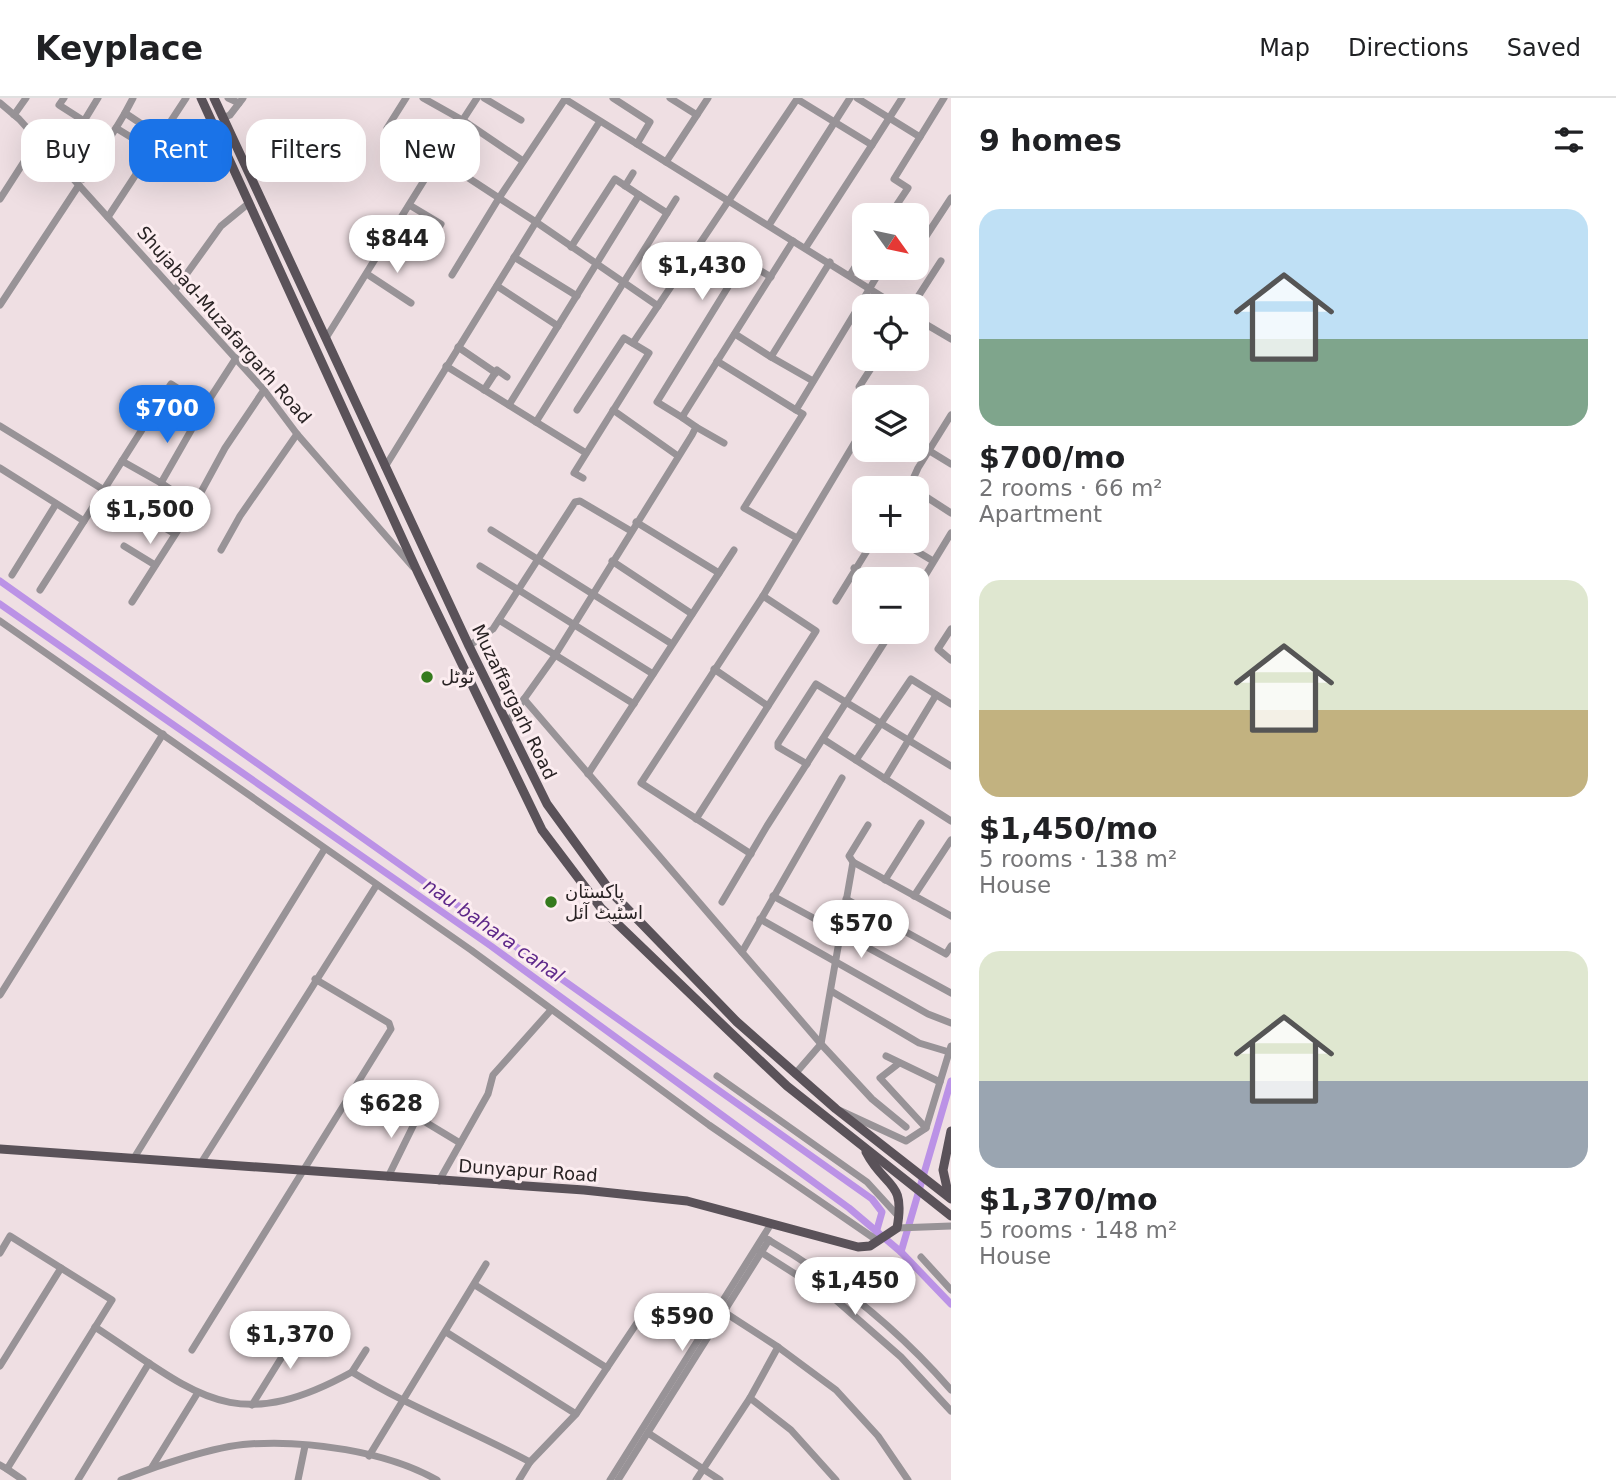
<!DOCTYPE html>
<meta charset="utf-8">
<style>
:root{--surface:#fff;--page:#f6f6f6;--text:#202124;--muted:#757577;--line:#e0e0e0;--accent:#1a73e8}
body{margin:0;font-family:"DejaVu Sans",Vazirmatn,sans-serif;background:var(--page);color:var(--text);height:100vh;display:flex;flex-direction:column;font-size:26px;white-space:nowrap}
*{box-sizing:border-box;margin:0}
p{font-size:23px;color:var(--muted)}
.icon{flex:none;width:38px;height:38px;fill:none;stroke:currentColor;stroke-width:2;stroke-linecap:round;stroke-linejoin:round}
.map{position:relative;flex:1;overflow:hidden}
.side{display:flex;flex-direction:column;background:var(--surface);width:665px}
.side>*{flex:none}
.hud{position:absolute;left:21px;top:21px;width:665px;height:63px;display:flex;gap:14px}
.needle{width:46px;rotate:123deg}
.fabs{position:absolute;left:852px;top:105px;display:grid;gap:14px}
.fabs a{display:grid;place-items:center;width:77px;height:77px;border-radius:14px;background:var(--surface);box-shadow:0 7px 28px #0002;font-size:35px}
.price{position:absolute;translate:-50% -60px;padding:0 16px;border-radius:24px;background:#fff;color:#222;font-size:23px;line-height:46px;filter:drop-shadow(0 2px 4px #0008)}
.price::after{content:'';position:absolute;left:50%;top:42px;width:21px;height:16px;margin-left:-10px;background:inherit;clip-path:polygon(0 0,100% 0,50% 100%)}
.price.on{background:var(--accent);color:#fff}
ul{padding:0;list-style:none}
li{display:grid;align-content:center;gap:14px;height:371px;padding:0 28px}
li span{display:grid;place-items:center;height:217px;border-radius:21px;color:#555}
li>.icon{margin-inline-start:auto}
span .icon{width:126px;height:126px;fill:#fffc;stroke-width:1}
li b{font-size:30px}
h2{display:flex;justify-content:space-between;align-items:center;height:84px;padding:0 28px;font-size:30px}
.tag{padding:0 24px;border-radius:21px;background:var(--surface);box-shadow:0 7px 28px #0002;font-size:24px;line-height:63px}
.tag.on{background:var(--accent);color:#fff}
header{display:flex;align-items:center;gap:42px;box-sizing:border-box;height:98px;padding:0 35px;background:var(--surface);border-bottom:2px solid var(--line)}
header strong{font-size:33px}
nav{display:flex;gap:38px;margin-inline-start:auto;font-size:24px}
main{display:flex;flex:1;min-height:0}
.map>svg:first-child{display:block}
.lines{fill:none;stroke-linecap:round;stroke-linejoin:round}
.canal{stroke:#bb92e6;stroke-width:7}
.minor{stroke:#989397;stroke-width:7}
.major{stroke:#5a5259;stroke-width:9}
.poi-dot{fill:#357a1d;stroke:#fcedf0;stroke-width:2.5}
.labels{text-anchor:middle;stroke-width:6;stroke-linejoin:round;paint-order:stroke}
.street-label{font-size:18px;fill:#292324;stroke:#fcedf0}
.poi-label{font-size:18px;fill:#292324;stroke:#fcedf0;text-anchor:start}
.water-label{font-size:19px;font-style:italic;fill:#5e288a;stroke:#fcedf0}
</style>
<header>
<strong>Keyplace</strong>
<nav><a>Map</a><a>Directions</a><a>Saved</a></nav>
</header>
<main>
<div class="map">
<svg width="951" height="1382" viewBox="0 0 951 1382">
<rect width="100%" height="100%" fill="#efdfe3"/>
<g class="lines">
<!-- canal -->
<g class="canal">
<path d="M0 483 872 1101 882 1114 876 1135"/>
<path d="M0 506 491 848 849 1110 901 1154 951 1206"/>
<path d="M901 1154 951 983"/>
</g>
<!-- minor -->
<g class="minor">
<path d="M64 0 59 7 84 23 98 0"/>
<path d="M228 0 239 5"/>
<path d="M423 0 464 23 523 63"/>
<path d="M484 0 521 22"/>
<path d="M613 0 650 24 637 46"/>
<path d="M670 0 697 17"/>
<path d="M857 0 920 39 944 0"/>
<path d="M0 5 19 21 264 292 297 336 413 469"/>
<path d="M125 15 133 0"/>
<path d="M14 17 26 0"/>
<path d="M223 20 230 17 243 0"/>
<path d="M600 23 536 124 499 100 565 1 666 64 708 0"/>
<path d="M116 30 125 15 161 39"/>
<path d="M387 30 406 0"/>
<path d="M872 47 902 0"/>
<path d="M666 64 897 208"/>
<path d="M83 81 116 30 178 68"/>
<path d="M625 88 633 75"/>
<path d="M0 101 38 42"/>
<path d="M411 108 441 126 433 138"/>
<path d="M890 117 908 90 894 81 920 39"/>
<path d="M108 119 186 0"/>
<path d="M399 125 414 136"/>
<path d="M769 127 850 0"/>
<path d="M571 149 615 81 639 97"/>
<path d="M917 152 951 100"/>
<path d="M514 159 577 198"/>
<path d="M367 176 411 205"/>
<path d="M452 177 499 100 438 60 477 0"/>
<path d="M850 177 864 155"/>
<path d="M497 188 558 228"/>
<path d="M175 192 221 128 249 105"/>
<path d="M0 207 79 87"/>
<path d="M912 208 941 163"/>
<path d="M917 221 951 241"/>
<path d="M735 236 771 259 830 164"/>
<path d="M326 240 438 60"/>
<path d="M633 245 797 1 872 47 806 149"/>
<path d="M458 249 496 275"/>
<path d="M771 259 813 283"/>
<path d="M717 263 796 312"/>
<path d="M446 268 586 355"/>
<path d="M484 292 497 272 507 279"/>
<path d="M875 299 861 294 859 289 877 261"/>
<path d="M509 307 639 97 667 115"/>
<path d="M577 312 624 240 649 255 574 375 583 380"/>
<path d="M613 312 678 358"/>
<path d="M683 320 657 304 744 163 771 179"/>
<path d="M536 324 676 101"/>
<path d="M0 328 104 392"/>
<path d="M696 329 724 345"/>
<path d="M928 352 951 366"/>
<path d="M122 363 161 385 205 308"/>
<path d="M385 369 536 124 658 208"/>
<path d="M0 370 84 423 40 492"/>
<path d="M161 385 194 407 225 350 264 292"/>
<path d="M909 390 918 370 951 317"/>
<path d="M917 393 951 415"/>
<path d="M143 417 175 436"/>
<path d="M84 423 171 286 205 308 236 260"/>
<path d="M636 424 719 475"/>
<path d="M491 432 672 546"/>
<path d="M797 440 744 410 803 316 796 312 882 170"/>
<path d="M900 443 933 463"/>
<path d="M124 448 155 467"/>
<path d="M221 452 240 418 297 336"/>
<path d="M612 463 692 516"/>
<path d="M480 468 653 576"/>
<path d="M854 470 873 481"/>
<path d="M12 477 56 406"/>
<path d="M917 491 951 435"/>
<path d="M836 503 873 443"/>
<path d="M132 504 194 407"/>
<path d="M499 522 634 606"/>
<path d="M0 523 471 852 709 1027 878 1143"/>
<path d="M951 531 938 551 951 562"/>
<path d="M469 548 493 531 575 404 580 403 631 433"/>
<path d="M714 571 768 608"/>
<path d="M524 601 821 946 872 1001 906 1029"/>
<path d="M507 625 554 559 692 337 696 329 683 320 684 316 793 143"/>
<path d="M823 641 951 723"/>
<path d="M856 662 911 581 951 606"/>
<path d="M807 666 778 649V645L816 586 951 668"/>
<path d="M588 676 734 452"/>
<path d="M885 681 936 597"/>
<path d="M696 721 816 533 763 498"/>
<path d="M751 756 641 685 763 498 864 329"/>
<path d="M853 764 951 818"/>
<path d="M885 782 921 725"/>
<path d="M773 798 951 895"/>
<path d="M914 798 951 742"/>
<path d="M846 801 946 856 951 848"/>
<path d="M722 804 767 728 891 534"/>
<path d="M760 821 928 916 951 925"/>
<path d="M742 854 842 680"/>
<path d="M831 893 919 945 949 954"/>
<path d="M0 897 163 636"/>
<path d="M886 958 940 984"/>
<path d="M898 966 880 980 926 1030"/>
<path d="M795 976 821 946 853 764 849 758 868 727"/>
<path d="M717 978 867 1084 899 1119"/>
<path d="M359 984 460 1045"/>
<path d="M841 1013 906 1043 926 1030 951 948"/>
<path d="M134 1060 324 752"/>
<path d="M201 1065 376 788"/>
<path d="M388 1079 418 1018"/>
<path d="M439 1083 488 996 493 977 551 912"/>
<path d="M897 1130 951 1128"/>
<path d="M767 1141C836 1181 899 1232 951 1292"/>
<path d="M759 1153 836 1202 901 1259 951 1313"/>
<path d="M0 1155 10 1138 112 1202 7 1371 0 1367"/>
<path d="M921 1159 951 1192"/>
<path d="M475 1187 607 1270"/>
<path d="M724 1214 778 1249"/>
<path d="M95 1229C196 1295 232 1340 352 1274"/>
<path d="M446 1234 576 1316"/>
<path d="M192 1252 391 931 389 925 315 881"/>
<path d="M366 1252 352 1274C409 1309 471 1332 530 1364"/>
<path d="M0 1268 61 1170"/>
<path d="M252 1307 303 1225"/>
<path d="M648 1335 720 1382"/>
<path d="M369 1358 486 1166"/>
<path d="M152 1369 197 1296"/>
<path d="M7 1371 23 1382"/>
<path d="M78 1382 149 1265"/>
<path d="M121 1382C153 1369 215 1348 249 1346 307 1342 386 1353 437 1382"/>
<path d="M298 1382 305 1348"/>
<path d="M519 1382 530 1364 576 1316 641 1219"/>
<path d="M610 1382 771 1126"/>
<path d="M618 1382 769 1142"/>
<path d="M696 1382 750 1300"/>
<path d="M836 1382 791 1332 750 1300 778 1249 836 1292 878 1338 908 1382"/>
</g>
<!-- major -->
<g class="major">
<path d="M201 0 418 475 542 732 601 810 729 933 787 988 951 1118"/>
<path d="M214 0 469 548 547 706 611 794 737 924 836 1011 951 1101"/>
<path d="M0 1051 584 1092 687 1103 858 1149 870 1148 897 1130C906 1081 885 1091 866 1054"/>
<path d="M949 1099 943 1072 951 1033"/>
</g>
</g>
<!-- markers -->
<g class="poi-dot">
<circle cx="427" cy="579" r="7"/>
<circle cx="551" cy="804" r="7"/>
</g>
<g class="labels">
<!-- street labels -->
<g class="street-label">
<text transform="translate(224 227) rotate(49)" y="6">Shujabad-Muzafargarh Road</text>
<text transform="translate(514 604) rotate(64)" y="6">Muzaffargarh Road</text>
<text transform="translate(528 1073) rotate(4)" y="6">Dunyapur Road</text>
</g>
<!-- poi labels -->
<g class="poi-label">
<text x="441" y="585">ٹوٹل</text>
<text x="565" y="800">پاکستان<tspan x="565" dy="21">اسٹیٹ آئل</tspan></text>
</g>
<!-- water labels -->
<g class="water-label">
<text transform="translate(494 832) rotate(35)" y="7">nau bahara canal</text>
</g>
</g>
</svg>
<div class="fabs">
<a><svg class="needle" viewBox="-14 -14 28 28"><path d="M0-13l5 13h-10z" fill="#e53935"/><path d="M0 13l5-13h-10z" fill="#757577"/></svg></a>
<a><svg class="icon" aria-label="locate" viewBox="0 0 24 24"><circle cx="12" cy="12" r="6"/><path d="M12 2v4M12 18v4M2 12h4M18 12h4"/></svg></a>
<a><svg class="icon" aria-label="layers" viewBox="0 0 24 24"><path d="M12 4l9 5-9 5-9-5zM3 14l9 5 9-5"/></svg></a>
<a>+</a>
<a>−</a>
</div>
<b class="price" style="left:397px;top:177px">$844</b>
<b class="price" style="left:702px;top:204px">$1,430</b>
<b class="price on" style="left:167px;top:347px">$700</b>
<b class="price" style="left:150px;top:448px">$1,500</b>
<b class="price" style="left:861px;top:862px">$570</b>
<b class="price" style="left:391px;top:1042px">$628</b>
<b class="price" style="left:855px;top:1219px">$1,450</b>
<b class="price" style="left:682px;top:1255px">$590</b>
<b class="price" style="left:290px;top:1273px">$1,370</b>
<div class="hud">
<a class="tag">Buy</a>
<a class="tag on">Rent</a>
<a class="tag">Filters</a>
<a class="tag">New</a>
</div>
</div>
<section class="side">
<h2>9 homes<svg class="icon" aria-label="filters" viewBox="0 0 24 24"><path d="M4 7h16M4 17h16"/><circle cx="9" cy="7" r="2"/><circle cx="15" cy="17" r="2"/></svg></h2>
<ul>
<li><span style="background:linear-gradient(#bfe0f5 60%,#7fa58c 0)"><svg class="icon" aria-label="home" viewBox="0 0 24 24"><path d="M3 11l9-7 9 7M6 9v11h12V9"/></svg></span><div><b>$700/mo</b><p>2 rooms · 66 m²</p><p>Apartment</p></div></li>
<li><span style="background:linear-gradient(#dfe7d0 60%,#c2b280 0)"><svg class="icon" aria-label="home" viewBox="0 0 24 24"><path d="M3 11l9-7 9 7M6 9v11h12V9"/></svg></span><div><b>$1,450/mo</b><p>5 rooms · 138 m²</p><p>House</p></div></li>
<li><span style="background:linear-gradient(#dfe7d0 60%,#9aa5b1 0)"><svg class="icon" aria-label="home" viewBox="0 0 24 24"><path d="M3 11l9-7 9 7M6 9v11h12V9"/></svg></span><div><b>$1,370/mo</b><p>5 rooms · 148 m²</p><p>House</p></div></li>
</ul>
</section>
</main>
